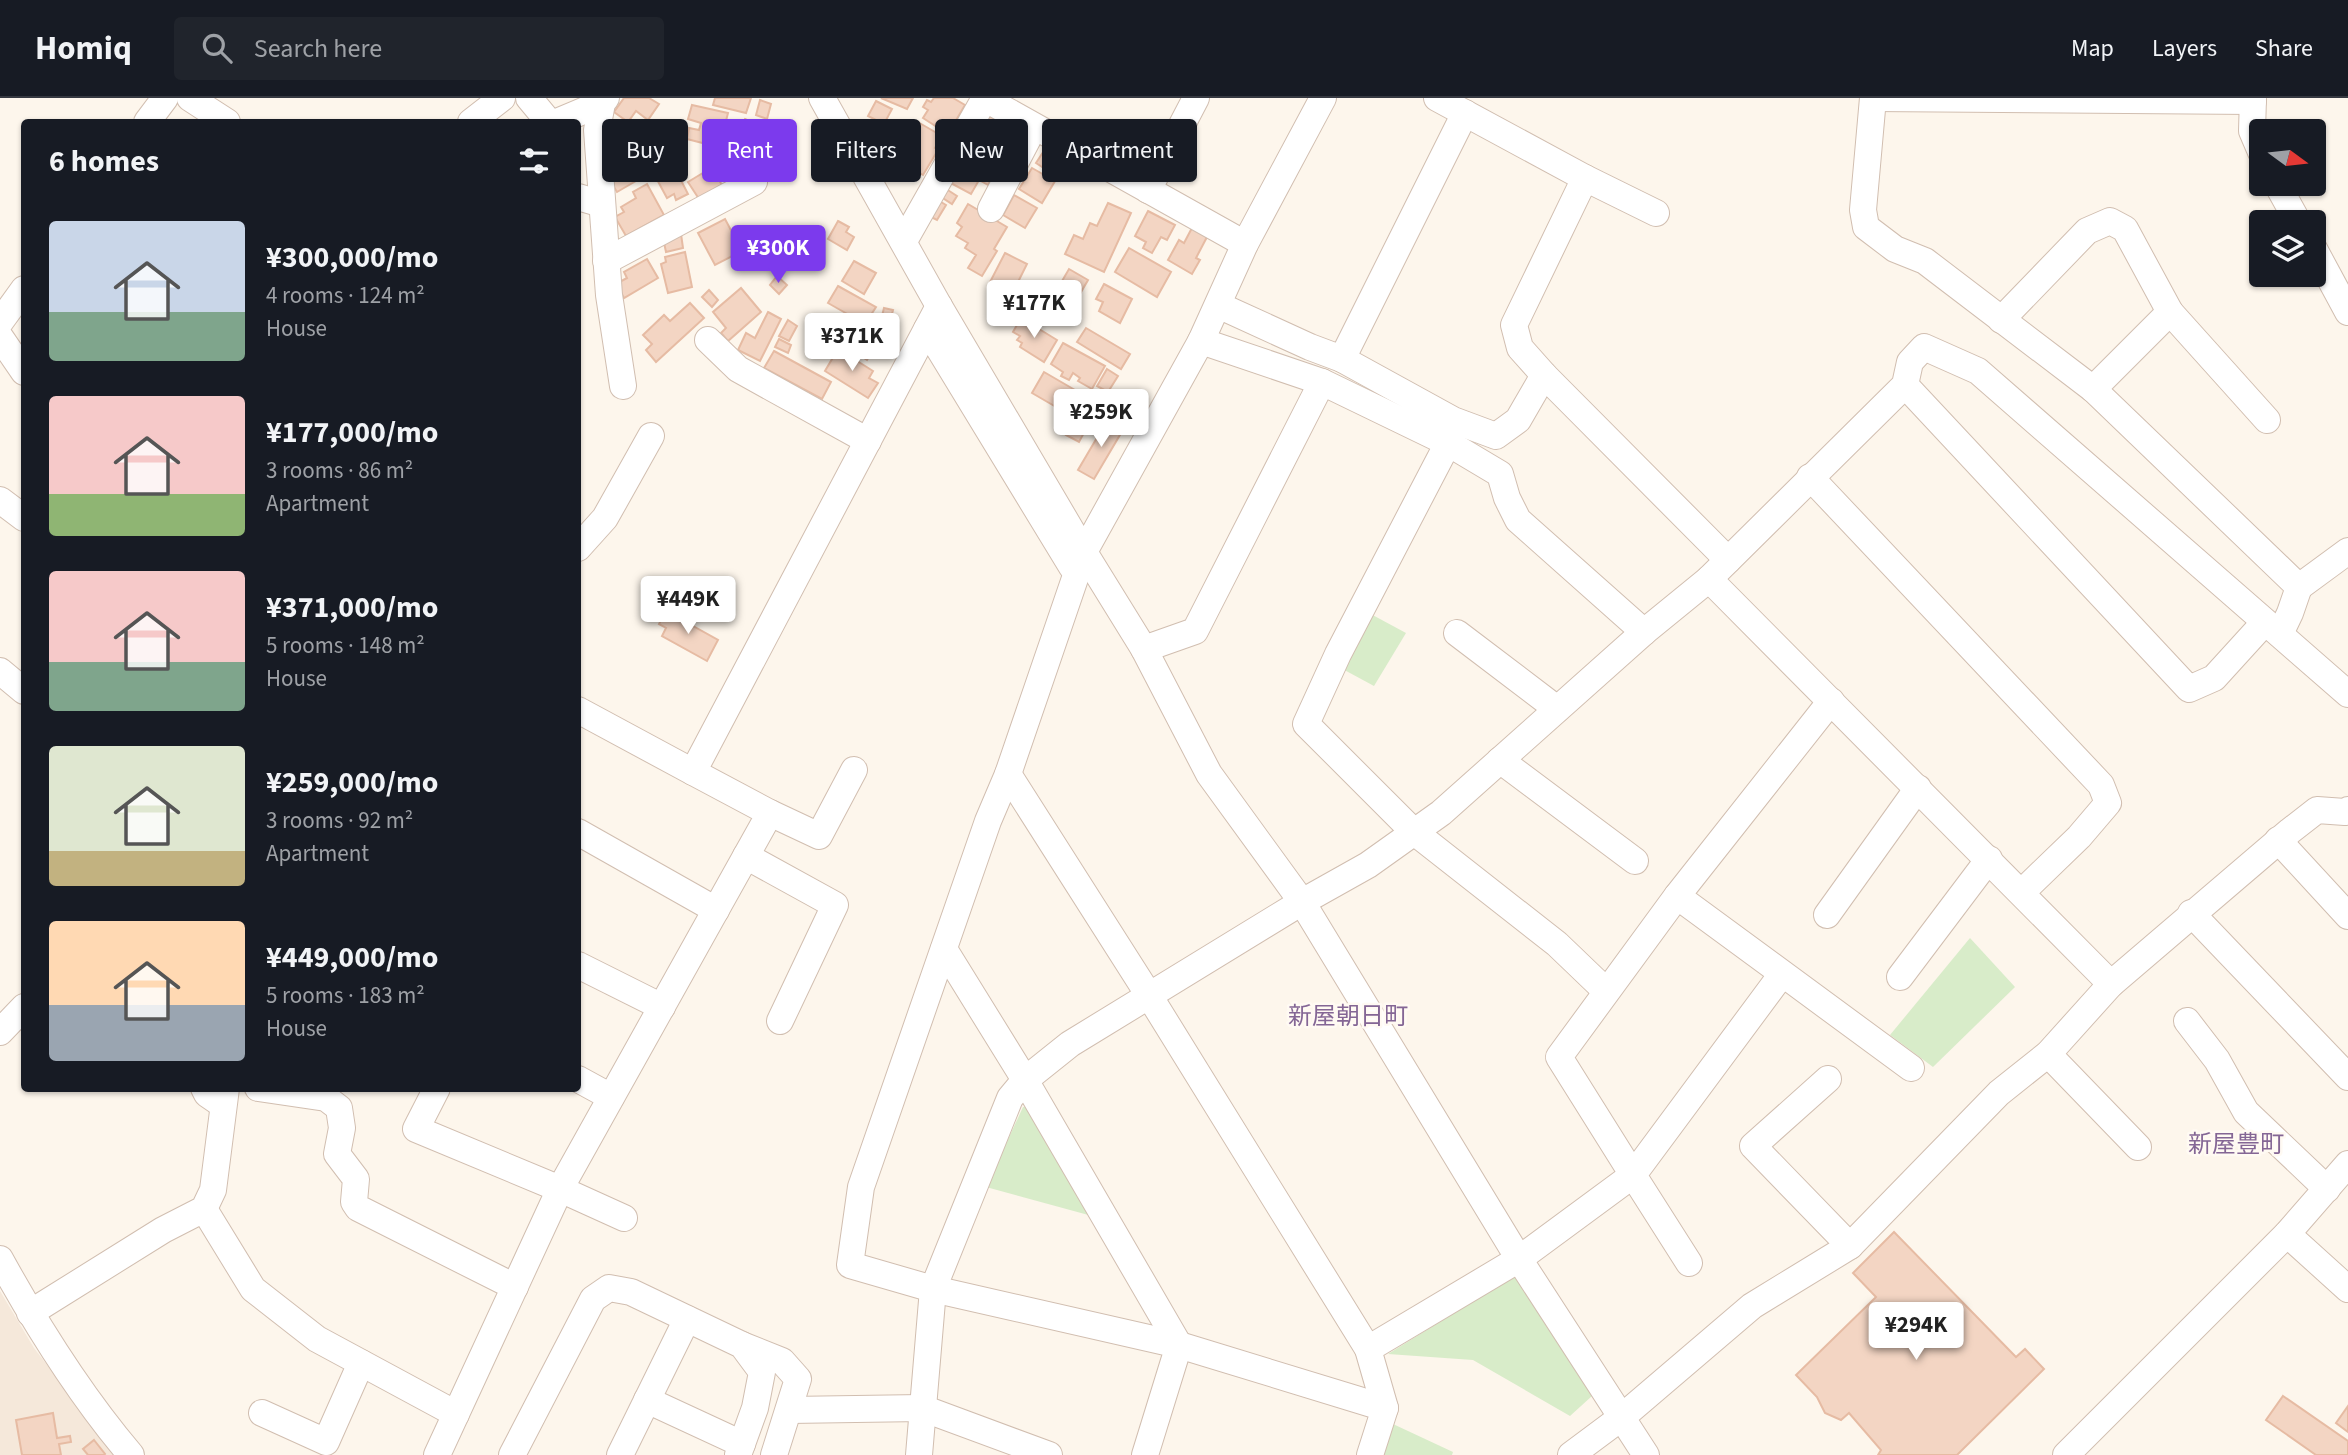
<!DOCTYPE html>
<meta charset="utf-8">
<style>
:root{--surface:#171b24;--page:#20242c;--text:#f1f3f6;--muted:#9ea1a6;--line:#363941;--accent:#7c3aed}
body{margin:0;font-family:"Source Sans 3","Noto Sans JP",sans-serif;background:var(--page);color:var(--text);height:100vh;display:flex;flex-direction:column;font-size:26px;white-space:nowrap}
*{box-sizing:border-box;margin:0}
p{font-size:23px;color:var(--muted)}
.icon{flex:none;width:38px;height:38px;fill:none;stroke:currentColor;stroke-width:2;stroke-linecap:round;stroke-linejoin:round}
.map{position:relative;flex:1;overflow:hidden}
.panel{position:absolute;left:21px;top:21px;width:560px;height:973px;display:flex;flex-direction:column;background:var(--surface);border-radius:7px;box-shadow:0 2px 5px #0004}
.panel>*{flex:none}
.banner{position:absolute;left:602px;top:21px;width:665px;height:63px;display:flex;gap:14px}
.needle{width:46px;rotate:105deg}
.buttons{position:absolute;left:2249px;top:21px;display:grid;gap:14px}
.buttons a{display:grid;place-items:center;width:77px;height:77px;border-radius:7px;background:var(--surface);box-shadow:0 2px 5px #0004;font-size:35px}
.price{position:absolute;translate:-50% -60px;padding:0 16px;border-radius:7px;background:#fff;color:#222;font-size:23px;line-height:46px;filter:drop-shadow(0 2px 4px #0008)}
.price::after{content:'';position:absolute;left:50%;top:42px;width:21px;height:16px;margin-left:-10px;background:inherit;clip-path:polygon(0 0,100% 0,50% 100%)}
.price.current{background:var(--accent);color:#fff}
ul{padding:0;list-style:none}
li{display:flex;align-items:center;gap:21px;height:175px;padding:0 28px}
li span{display:grid;place-items:center;flex:none;width:196px;height:140px;border-radius:7px;color:#555}
li>.icon{margin-inline-start:auto}
span .icon{width:84px;height:84px;fill:#fffc;stroke-width:1}
li b{font-size:30px}
h2{display:flex;justify-content:space-between;align-items:center;height:84px;padding:0 28px;font-size:30px}
.tag{padding:0 24px;border-radius:7px;background:var(--surface);box-shadow:0 2px 5px #0004;font-size:24px;line-height:63px}
.tag.current{background:var(--accent);color:#fff}
header{display:flex;align-items:center;gap:42px;box-sizing:border-box;height:98px;padding:0 35px;background:var(--surface);border-bottom:2px solid var(--line)}
header strong{font-size:33px}
nav{display:flex;gap:38px;margin-inline-start:auto;font-size:24px}
.search{width:490px;height:63px;background:var(--page);display:flex;align-items:center;gap:18px;box-sizing:border-box;padding:0 24px;border-radius:7px;color:var(--muted);font-size:26px}
.map>svg:first-child{display:block}
.residential{fill:#f5e8da}
.green{fill:#d8ecc9}
.building{fill:#f3d5c3;stroke:#e6bba3;stroke-width:2}
.lines{fill:none;stroke-linecap:round;stroke-linejoin:round}
.minor-casing{stroke:#d1beb0;stroke-width:28}
.minor{stroke:#fff;stroke-width:26}
.labels{text-anchor:middle;stroke-width:5;stroke-linejoin:round;paint-order:stroke}
.quarter-label{font-size:24px;fill:#846695;stroke:#fffaf3}
</style>
<header>
<strong>Homiq</strong>
<div class="search"><svg class="icon" aria-label="search" viewBox="0 0 24 24"><circle cx="10" cy="10" r="6"/><path d="M15 15l6 6"/></svg>Search here</div>
<nav><a>Map</a><a>Layers</a><a>Share</a></nav>
</header>
<div class="map">
<svg width="2348" height="1357" viewBox="0 0 2348 1357">
<rect width="100%" height="100%" fill="#fdf6ec"/>
<!-- residential -->
<path class="residential" d="M0 1193 34 1250 116 1357H0Z"/>
<!-- green -->
<g class="green">
<path d="M1367 514 1406 535 1374 588 1337 568Z"/>
<path d="M1970 840 2015 889 1933 969 1890 937Z"/>
<path d="M1032 1008 1092 1118 986 1089 1023 1009Z"/>
<path d="M1514 1178 1592 1298 1570 1318 1473 1262 1388 1256Z"/>
<path d="M1393 1326 1453 1354 1452 1357H1381Z"/>
</g>
<!-- building -->
<g class="building">
<path d="M624 0H649L659 6 648 22 636 13 628 24 614 14Z"/>
<path d="M715 0H751L746 15 713 7Z"/>
<path d="M881 0H913L907 11Z"/>
<path d="M934 0H953L965 7 948 36 923 20 928 12 923 9 927 2 931 4Z"/>
<path d="M760 2 771 6 767 21 756 17Z"/>
<path d="M876 3 892 11 884 26 868 18Z"/>
<path d="M692 7 728 15 718 54 708 51 710 47 687 41 689 30 699 32 701 25 688 21Z"/>
<path d="M991 10 1015 24 1003 45 975 30Z"/>
<path d="M745 21 769 33 756 58 732 46Z"/>
<path d="M916 23 942 38 935 50 938 52 923 77 898 62 901 57 894 53 906 34 908 36Z"/>
<path d="M974 35 997 47 993 55 1001 60 993 76 961 58Z"/>
<path d="M1047 48 1071 63 1059 80 1036 65Z"/>
<path d="M666 53 688 96 676 102 674 96 667 100 647 63Z"/>
<path d="M959 61 992 80 988 87 979 82 971 96 947 83Z"/>
<path d="M711 70 722 87 699 101 688 84Z"/>
<path d="M1032 70 1055 83 1042 105 1019 91Z"/>
<path d="M630 73 636 83 617 94 611 84Z"/>
<path d="M647 86 664 117 626 138 615 119 624 114 621 109 636 100 633 94Z"/>
<path d="M940 87 957 98 952 106 935 95Z"/>
<path d="M1014 97 1037 110 1025 130 1003 117Z"/>
<path d="M936 101 946 107 937 122 927 117Z"/>
<path d="M1108 105 1131 115 1104 174 1065 156 1074 137 1083 141 1090 125 1097 128Z"/>
<path d="M968 106 1007 129 994 151 997 153 982 178 968 170 976 157 965 150 968 145 956 138 962 129 957 125Z"/>
<path d="M1148 113 1175 127 1167 142 1161 139 1152 155 1143 150 1146 144 1135 138Z"/>
<path d="M725 121 742 153 715 167 698 135Z"/>
<path d="M838 123 849 129 846 134 854 139 847 152 828 141Z"/>
<path d="M1193 128 1208 137 1196 160 1200 162 1192 176 1168 162 1179 142 1184 145Z"/>
<path d="M681 136 683 150 666 154 663 140Z"/>
<path d="M1129 150 1171 174 1157 199 1115 174Z"/>
<path d="M685 154 692 189 668 195 661 166 666 164 665 159Z"/>
<path d="M1005 155 1027 166 1011 198 989 186Z"/>
<path d="M647 161 658 180 624 200 616 186 627 180 624 174Z"/>
<path d="M854 163 876 175 864 196 842 183Z"/>
<path d="M1069 171 1088 182 1066 220 1047 209Z"/>
<path d="M777 178 787 187 779 196 770 187Z"/>
<path d="M1104 186 1132 201 1120 225 1099 213 1103 204 1096 201Z"/>
<path d="M838 188 876 209 865 226 828 205Z"/>
<path d="M741 190 761 214 728 243 721 235 726 230 713 214Z"/>
<path d="M709 192 718 202 712 209 702 199Z"/>
<path d="M690 205 704 220 656 264 646 252 652 246 643 237 664 217 670 223Z"/>
<path d="M884 210 893 212 891 220 882 218Z"/>
<path d="M768 214 781 221 760 263 738 252 746 235 755 240Z"/>
<path d="M1021 220 1057 242 1044 264 1020 249 1022 245 1017 242 1020 238 1013 234Z"/>
<path d="M788 222 797 228 789 243 779 238Z"/>
<path d="M845 222 879 243 867 262 833 241Z"/>
<path d="M1086 230 1130 256 1121 271 1077 244Z"/>
<path d="M779 241 791 247 788 255 775 249Z"/>
<path d="M1063 245 1105 268 1092 291 1078 283 1080 280 1073 275 1069 282 1061 278 1063 274 1051 266Z"/>
<path d="M838 251 873 273 869 280 878 285 868 300 825 273Z"/>
<path d="M774 253 831 284 822 301 764 270Z"/>
<path d="M1107 271 1118 278 1108 294 1097 288Z"/>
<path d="M1044 274 1075 292 1063 313 1032 295Z"/>
<path d="M1083 299 1099 307 1079 344 1066 337 1074 322 1067 319 1071 312 1075 314Z"/>
<path d="M1108 321 1124 330 1094 381 1078 372Z"/>
<path d="M666 513 718 542 707 563 662 538 666 530 659 526Z"/>
<path d="M1894 1134 2016 1259 2025 1251 2044 1271 1957 1357H1878L1881 1352 1849 1315 1841 1322 1825 1315 1817 1299 1796 1277 1876 1199 1853 1175Z"/>
<path d="M2283 1298 2348 1343V1357H2316L2266 1322Z"/>
<path d="M2348 1308V1334L2336 1325Z"/>
<path d="M53 1315 57 1340 70 1338 71 1344 59 1346 61 1357H22L16 1322Z"/>
<path d="M94 1342 105 1356 104 1357H88L83 1351Z"/>
</g>
<g class="lines">
<defs>
<g id="minor">
<path d="M190 0 227 24"/>
<path d="M529 0 549 24"/>
<path d="M606 0 602 5 597 32 609 197 623 288"/>
<path d="M822 0 939 208 1084 454 1144 551 1209 676 1302 804 1519 1161 1646 1357"/>
<path d="M984 0 1245 146"/>
<path d="M1323 0 1245 146 1201 243 1084 454 1008 676 988 723 861 1089 850 1167 933 1191 1179 1247 1385 1310"/>
<path d="M1437 0 1585 80 1514 227 1520 250 1544 277 1728 462"/>
<path d="M1873 0 1863 112 1866 129 1895 151 1925 163 2093 291 2299 489 2290 515 2280 536"/>
<path d="M1873 0 2253 3"/>
<path d="M2253 0 2252 33 2261 54"/>
<path d="M147 24 165 0"/>
<path d="M471 24 502 0"/>
<path d="M557 24 602 5"/>
<path d="M1585 80 1656 115"/>
<path d="M2277 86 2298 124"/>
<path d="M1148 92 1196 0"/>
<path d="M578 99 602 106"/>
<path d="M991 111 1034 29"/>
<path d="M904 143 985 0"/>
<path d="M2314 151 2348 214"/>
<path d="M606 163 754 84"/>
<path d="M1218 207 1310 249 1342 261 1453 322 1496 338 1518 322 1544 277"/>
<path d="M2001 222 2087 133 2110 123 2125 131 2170 214 2267 322"/>
<path d="M0 224 24 191"/>
<path d="M927 231 1072 469"/>
<path d="M0 239 24 274"/>
<path d="M708 242 738 271 868 343"/>
<path d="M1201 243 1322 284 1448 345 1500 376 1507 400 1518 422 1644 534"/>
<path d="M1342 261 1465 15"/>
<path d="M1905 287 2189 591 2214 580 2265 524"/>
<path d="M2093 291 2170 214"/>
<path d="M1448 345 1338 556 1306 626 1413 733 1557 846 1606 893"/>
<path d="M1810 379 2101 687 2108 705 2079 739 2022 794"/>
<path d="M0 402 24 420"/>
<path d="M578 450 605 420 651 338"/>
<path d="M1709 481 2111 886"/>
<path d="M2299 489 2348 453"/>
<path d="M1457 535 1557 611"/>
<path d="M1144 551 1195 533 1322 284"/>
<path d="M0 573 24 593"/>
<path d="M578 612 693 674"/>
<path d="M1500 662 1635 763"/>
<path d="M1008 676 1150 899 1368 1251"/>
<path d="M770 715 819 738 854 672"/>
<path d="M578 734 716 812"/>
<path d="M2278 742 2348 818"/>
<path d="M746 758 835 807 780 923"/>
<path d="M1677 798 1911 970"/>
<path d="M2191 815 2348 979"/>
<path d="M1827 817 1918 690"/>
<path d="M944 851 1025 982 1179 1247 1145 1357"/>
<path d="M578 867 662 909"/>
<path d="M1900 879 1989 761"/>
<path d="M2187 923 2217 962 2246 1014 2327 1091"/>
<path d="M0 934 24 909"/>
<path d="M2048 956 2138 1049"/>
<path d="M578 981 611 999"/>
<path d="M1828 981 1753 1048 1850 1148"/>
<path d="M204 990 207 996 223 1007"/>
<path d="M258 990 326 1000 339 1010 342 1030 337 1056 356 1081 354 1104 358 1110 515 1189"/>
<path d="M437 990 416 1031 560 1091 624 1120"/>
<path d="M204 1111 253 1191 317 1241 456 1316"/>
<path d="M2287 1136 2348 1191"/>
<path d="M0 1161C38 1230 80 1297 131 1357"/>
<path d="M1689 1165 1633 1077 1782 876"/>
<path d="M30 1215 163 1132 204 1111 213 1092 226 990"/>
<path d="M742 1247 782 1263 798 1281 774 1357"/>
<path d="M647 1302 742 1346"/>
<path d="M789 1312 922 1310 1049 1357"/>
<path d="M262 1315 326 1344 361 1265"/>
<path d="M437 1357 560 1091 770 715 693 674 939 208"/>
<path d="M512 1357 593 1201 609 1190 631 1194 742 1247 762 1274 755 1310 738 1357"/>
<path d="M620 1357 687 1221"/>
<path d="M919 1357 933 1191 1010 1000 1025 982 1070 946 1302 804 1368 767 1441 715 1644 534 1709 481 1905 287 1910 264 1924 249 1978 273 2348 596"/>
<path d="M1370 1357 1385 1310 1368 1251 1519 1161 1633 1077 1559 959 1677 798 1831 603"/>
<path d="M1571 1357 1622 1319 1752 1208 1850 1148 1999 995 2048 956 2111 886 2290 733 2317 712 2345 714 2348 712"/>
<path d="M2066 1357 2287 1136 2348 1066"/>
</g>
</defs>
<!-- minor casing -->
<use href="#minor" class="minor-casing"/>
<!-- minor -->
<use href="#minor" class="minor"/>
</g>
<g class="labels">
<!-- quarter labels -->
<g class="quarter-label">
<text x="1348" y="926">新屋朝日町</text>
<text x="2236" y="1054">新屋豊町</text>
</g>
</g>
</svg>
<div class="buttons">
<a><svg class="needle" viewBox="-14 -14 28 28"><path d="M0-13l5 13h-10z" fill="#e53935"/><path d="M0 13l5-13h-10z" fill="#9ea1a6"/></svg></a>
<a><svg class="icon" aria-label="layers" viewBox="0 0 24 24"><path d="M12 4l9 5-9 5-9-5zM3 14l9 5 9-5"/></svg></a>
</div>
<b class="price current" style="left:778px;top:187px">¥300K</b>
<b class="price" style="left:1034px;top:242px">¥177K</b>
<b class="price" style="left:852px;top:275px">¥371K</b>
<b class="price" style="left:1101px;top:351px">¥259K</b>
<b class="price" style="left:688px;top:538px">¥449K</b>
<b class="price" style="left:1916px;top:1264px">¥294K</b>
<div class="banner">
<a class="tag">Buy</a>
<a class="tag current">Rent</a>
<a class="tag">Filters</a>
<a class="tag">New</a>
<a class="tag">Apartment</a>
</div>
<section class="panel">
<h2>6 homes<svg class="icon" aria-label="filters" viewBox="0 0 24 24"><path d="M4 7h16M4 17h16"/><circle cx="9" cy="7" r="2"/><circle cx="15" cy="17" r="2"/></svg></h2>
<ul>
<li><span style="background:linear-gradient(#c9d6e8 65%,#7fa58c 0)"><svg class="icon" aria-label="home" viewBox="0 0 24 24"><path d="M3 11l9-7 9 7M6 9v11h12V9"/></svg></span><div><b>¥300,000/mo</b><p>4 rooms · 124 m²</p><p>House</p></div></li>
<li><span style="background:linear-gradient(#f6c9c9 70%,#8fb573 0)"><svg class="icon" aria-label="home" viewBox="0 0 24 24"><path d="M3 11l9-7 9 7M6 9v11h12V9"/></svg></span><div><b>¥177,000/mo</b><p>3 rooms · 86 m²</p><p>Apartment</p></div></li>
<li><span style="background:linear-gradient(#f6c9c9 65%,#7fa58c 0)"><svg class="icon" aria-label="home" viewBox="0 0 24 24"><path d="M3 11l9-7 9 7M6 9v11h12V9"/></svg></span><div><b>¥371,000/mo</b><p>5 rooms · 148 m²</p><p>House</p></div></li>
<li><span style="background:linear-gradient(#dfe7d0 75%,#c2b280 0)"><svg class="icon" aria-label="home" viewBox="0 0 24 24"><path d="M3 11l9-7 9 7M6 9v11h12V9"/></svg></span><div><b>¥259,000/mo</b><p>3 rooms · 92 m²</p><p>Apartment</p></div></li>
<li><span style="background:linear-gradient(#ffd9b3 60%,#9aa5b1 0)"><svg class="icon" aria-label="home" viewBox="0 0 24 24"><path d="M3 11l9-7 9 7M6 9v11h12V9"/></svg></span><div><b>¥449,000/mo</b><p>5 rooms · 183 m²</p><p>House</p></div></li>
</ul>
</section>
</div>
